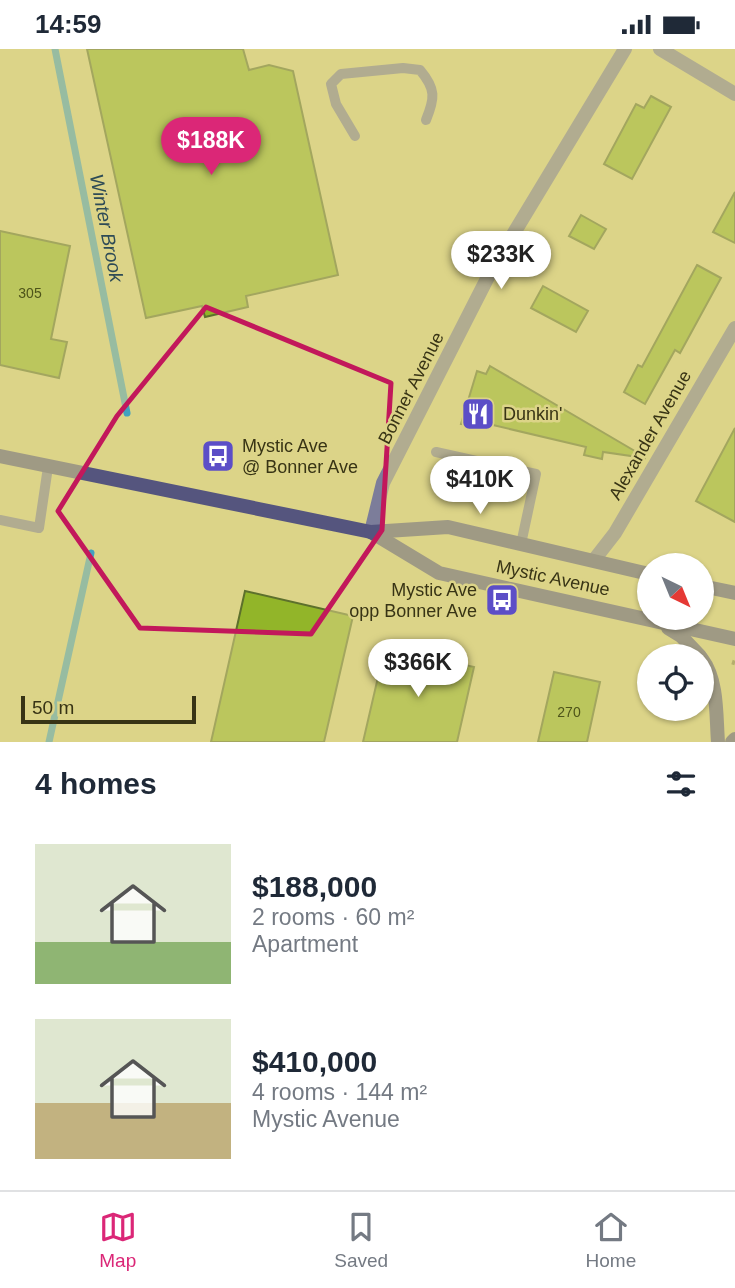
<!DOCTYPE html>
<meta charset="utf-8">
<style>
:root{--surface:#fff;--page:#f6f6f7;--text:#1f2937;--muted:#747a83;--line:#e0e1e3;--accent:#db2777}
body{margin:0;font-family:Helvetica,sans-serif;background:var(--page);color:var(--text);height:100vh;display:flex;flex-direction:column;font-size:26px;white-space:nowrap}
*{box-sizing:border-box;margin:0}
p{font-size:23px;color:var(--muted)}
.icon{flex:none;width:38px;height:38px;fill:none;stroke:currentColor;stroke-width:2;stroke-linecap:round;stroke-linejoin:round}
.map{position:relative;height:693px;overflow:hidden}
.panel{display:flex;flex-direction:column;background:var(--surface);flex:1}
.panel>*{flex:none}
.needle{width:46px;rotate:137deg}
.controls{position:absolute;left:637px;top:504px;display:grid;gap:14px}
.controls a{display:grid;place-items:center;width:77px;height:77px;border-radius:50%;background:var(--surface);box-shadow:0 2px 5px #0004;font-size:35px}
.scale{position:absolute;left:21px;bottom:18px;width:175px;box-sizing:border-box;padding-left:7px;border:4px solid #383415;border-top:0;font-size:19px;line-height:24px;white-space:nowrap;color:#383415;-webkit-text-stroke:5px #dcd488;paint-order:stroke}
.price{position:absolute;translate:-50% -60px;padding:0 16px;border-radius:24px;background:#fff;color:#222;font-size:23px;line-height:46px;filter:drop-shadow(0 2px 4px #0008)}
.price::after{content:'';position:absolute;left:50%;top:42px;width:21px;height:16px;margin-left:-10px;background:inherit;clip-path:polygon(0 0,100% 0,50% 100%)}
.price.active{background:var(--accent);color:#fff}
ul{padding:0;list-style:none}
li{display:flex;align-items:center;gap:21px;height:175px;padding:0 35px}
li span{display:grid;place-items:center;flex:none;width:196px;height:140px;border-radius:0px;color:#555}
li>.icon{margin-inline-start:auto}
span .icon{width:84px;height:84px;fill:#fffc;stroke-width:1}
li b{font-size:30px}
h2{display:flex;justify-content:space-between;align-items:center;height:84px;padding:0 35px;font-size:30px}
.status{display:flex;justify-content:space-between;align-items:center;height:49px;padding:0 35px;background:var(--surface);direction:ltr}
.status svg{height:19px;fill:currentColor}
.menu{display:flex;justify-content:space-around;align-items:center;height:98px;border-top:2px solid var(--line);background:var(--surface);font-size:19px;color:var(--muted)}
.menu a{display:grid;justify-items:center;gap:4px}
.menu .active{color:var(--accent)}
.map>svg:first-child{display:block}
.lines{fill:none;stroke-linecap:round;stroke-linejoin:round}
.stream{stroke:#43a1bf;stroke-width:7}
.building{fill:#92b529;stroke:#5d702c;stroke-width:2}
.path{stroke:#86804b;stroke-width:4.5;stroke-dasharray:3.5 5;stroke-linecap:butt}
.service{stroke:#7c7d9a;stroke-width:10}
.minor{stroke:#7c7d9a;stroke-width:14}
.secondary{stroke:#55557e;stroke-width:14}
.marked{fill:none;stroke:#c2185b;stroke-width:5;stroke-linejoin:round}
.labels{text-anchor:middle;stroke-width:5;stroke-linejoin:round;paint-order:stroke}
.number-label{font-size:14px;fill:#4e541a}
.street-label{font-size:18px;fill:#383415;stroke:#dcd488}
.poi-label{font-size:18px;fill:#383415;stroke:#dcd488;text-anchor:start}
.water-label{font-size:19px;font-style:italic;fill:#2e4b56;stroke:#dcd488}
</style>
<div class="status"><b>14:59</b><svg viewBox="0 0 49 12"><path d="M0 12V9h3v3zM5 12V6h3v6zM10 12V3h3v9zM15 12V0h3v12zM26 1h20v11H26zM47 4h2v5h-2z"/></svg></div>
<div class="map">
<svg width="735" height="693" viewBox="0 0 735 693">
<rect width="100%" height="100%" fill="#dcd488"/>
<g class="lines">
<!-- stream -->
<g class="stream">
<path d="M55 0 127 364"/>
<path d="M49 693 91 504"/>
</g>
</g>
<!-- building -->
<g class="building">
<path d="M87 0H243L249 21 269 16 293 22 338 226 246 247 248 258 205 268 202 257 146 269Z"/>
<path d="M651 47 671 58 632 130 604 115 636 55 644 59Z"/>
<path d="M735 143V194L713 183Z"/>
<path d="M581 166 606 180 594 200 569 187Z"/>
<path d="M0 182 70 197 51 290 67 293 59 329 0 316Z"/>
<path d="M697 216 721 229 680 304 675 301 645 355 624 343 638 316 642 318Z"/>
<path d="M543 237 588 262 576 283 531 259Z"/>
<path d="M490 317 645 408V409L603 403 602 410 584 406 586 398 480 373 478 378 461 375 477 322 486 325Z"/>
<path d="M735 379V473L696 452Z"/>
<path d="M245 542 353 567 324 693H211Z"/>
<path d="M385 598 474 618 457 693H363Z"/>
<path d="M554 623 600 633 587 693H538Z"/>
</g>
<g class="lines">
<!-- path -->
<path class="path" d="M732 613 735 614"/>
<!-- service -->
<g class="service">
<path d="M355 87 336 55 331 35 341 25 403 19 420 21C436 40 435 49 426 71"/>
<path d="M436 403 536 425 521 495"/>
<path d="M0 471 39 479 48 418"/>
</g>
<!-- minor -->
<g class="minor">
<path d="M660 0 735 45"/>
<path d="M371 483 383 434 491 222 625 0"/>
<path d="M594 511 615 484 735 279"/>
</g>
<!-- secondary -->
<g class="secondary">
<path d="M0 407 371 483 448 478 649 525"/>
<path d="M371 483 439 524 735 590"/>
<path d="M702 537 735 544"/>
<path d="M668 579 681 587 700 607"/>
<path d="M702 610C718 631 716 667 718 693"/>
<path d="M732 693 735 690"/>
</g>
</g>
<!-- marked area -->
<path d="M0 0H735V693H0ZM206 258 391 334 382 481 311 585 140 579 58 462 117 367Z" fill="#dcd488" fill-opacity=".55" fill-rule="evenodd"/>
<path class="marked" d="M206 258 391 334 382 481 311 585 140 579 58 462 117 367Z"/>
<!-- icons -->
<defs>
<symbol id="restaurant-square" viewBox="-11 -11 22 22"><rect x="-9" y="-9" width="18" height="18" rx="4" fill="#5c4ec7" stroke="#dcd488"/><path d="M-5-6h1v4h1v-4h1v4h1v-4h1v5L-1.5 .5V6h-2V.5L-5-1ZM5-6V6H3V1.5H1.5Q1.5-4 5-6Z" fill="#fff"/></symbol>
<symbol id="bus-square" viewBox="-11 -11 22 22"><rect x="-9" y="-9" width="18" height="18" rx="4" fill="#5c4ec7" stroke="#dcd488"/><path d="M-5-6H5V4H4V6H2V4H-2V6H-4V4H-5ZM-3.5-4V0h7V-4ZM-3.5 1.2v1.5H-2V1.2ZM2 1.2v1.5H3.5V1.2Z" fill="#fff"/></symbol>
</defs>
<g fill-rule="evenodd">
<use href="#restaurant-square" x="459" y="346" width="38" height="38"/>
<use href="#bus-square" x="199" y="388" width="38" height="38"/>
<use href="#bus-square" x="483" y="532" width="38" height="38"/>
</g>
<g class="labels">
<!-- number labels -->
<g class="number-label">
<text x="30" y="249">305</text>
<text x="569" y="668">270</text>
</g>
<!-- street labels -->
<g class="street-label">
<text transform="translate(411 339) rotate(-63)" y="6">Bonner Avenue</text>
<text transform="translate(650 386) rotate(-60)" y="6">Alexander Avenue</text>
<text transform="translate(553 529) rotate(12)" y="6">Mystic Avenue</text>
</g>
<!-- poi labels -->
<g class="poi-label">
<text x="503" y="371">Dunkin'</text>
<text x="242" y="403">Mystic Ave<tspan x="242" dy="21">@ Bonner Ave</tspan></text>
<text x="477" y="547" text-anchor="end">Mystic Ave<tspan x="477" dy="21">opp Bonner Ave</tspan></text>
</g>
<!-- water labels -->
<g class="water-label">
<text transform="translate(107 179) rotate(79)" y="7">Winter Brook</text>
</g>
</g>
</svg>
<div class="controls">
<a><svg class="needle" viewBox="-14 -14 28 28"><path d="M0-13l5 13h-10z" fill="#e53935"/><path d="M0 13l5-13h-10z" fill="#747a83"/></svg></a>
<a><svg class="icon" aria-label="locate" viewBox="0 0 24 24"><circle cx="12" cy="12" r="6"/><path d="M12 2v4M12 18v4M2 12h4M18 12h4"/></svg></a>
</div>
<div class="scale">50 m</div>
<b class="price active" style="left:211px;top:128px">$188K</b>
<b class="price" style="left:501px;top:242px">$233K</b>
<b class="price" style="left:480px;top:467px">$410K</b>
<b class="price" style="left:418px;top:650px">$366K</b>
</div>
<section class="panel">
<h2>4 homes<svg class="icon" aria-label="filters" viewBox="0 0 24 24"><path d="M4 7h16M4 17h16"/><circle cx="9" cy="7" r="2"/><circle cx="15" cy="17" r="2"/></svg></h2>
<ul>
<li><span style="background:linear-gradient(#dfe7d0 70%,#8fb573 0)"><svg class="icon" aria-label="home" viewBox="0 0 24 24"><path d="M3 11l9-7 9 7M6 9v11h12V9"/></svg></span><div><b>$188,000</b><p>2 rooms · 60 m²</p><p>Apartment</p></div></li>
<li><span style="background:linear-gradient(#dfe7d0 60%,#c2b280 0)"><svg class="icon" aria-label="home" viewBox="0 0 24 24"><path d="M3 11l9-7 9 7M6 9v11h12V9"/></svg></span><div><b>$410,000</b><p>4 rooms · 144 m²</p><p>Mystic Avenue</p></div></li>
</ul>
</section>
<nav class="menu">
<a class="active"><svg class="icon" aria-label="map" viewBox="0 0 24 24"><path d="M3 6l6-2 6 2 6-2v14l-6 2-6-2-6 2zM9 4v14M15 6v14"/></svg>Map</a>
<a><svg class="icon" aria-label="saved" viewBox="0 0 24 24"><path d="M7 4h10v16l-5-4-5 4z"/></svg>Saved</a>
<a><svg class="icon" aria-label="home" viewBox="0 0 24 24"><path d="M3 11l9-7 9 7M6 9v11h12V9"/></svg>Home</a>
</nav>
